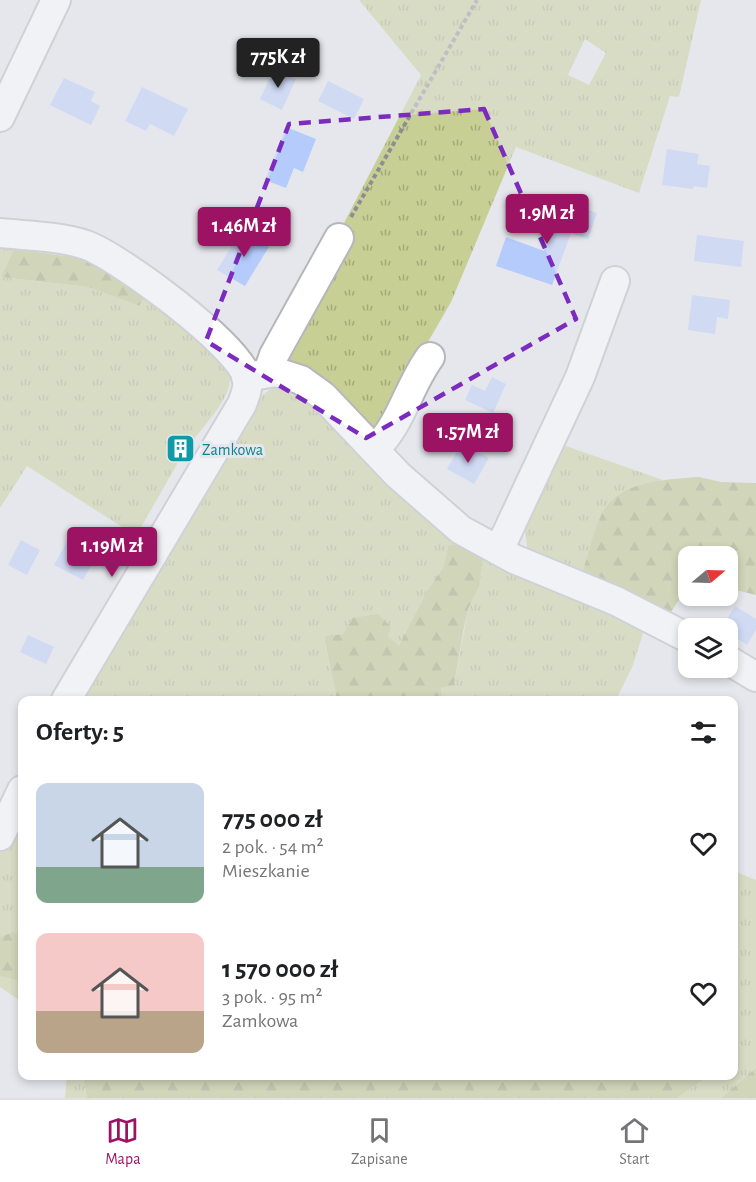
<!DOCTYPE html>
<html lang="pl">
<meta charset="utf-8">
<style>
:root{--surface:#fff;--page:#f6f6f6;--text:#202124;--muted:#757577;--line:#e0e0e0;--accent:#9c1363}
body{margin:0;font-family:"Alegreya Sans",sans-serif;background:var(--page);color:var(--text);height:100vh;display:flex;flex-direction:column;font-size:22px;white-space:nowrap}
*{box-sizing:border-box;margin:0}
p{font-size:20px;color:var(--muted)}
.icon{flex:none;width:33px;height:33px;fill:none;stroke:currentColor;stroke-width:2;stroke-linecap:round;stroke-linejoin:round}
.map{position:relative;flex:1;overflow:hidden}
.details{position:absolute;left:18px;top:696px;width:720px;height:384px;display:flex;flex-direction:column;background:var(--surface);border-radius:12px;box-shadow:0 3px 9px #0003}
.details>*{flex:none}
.needle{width:39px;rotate:71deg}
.fabs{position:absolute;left:678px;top:546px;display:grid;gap:12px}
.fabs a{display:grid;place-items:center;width:60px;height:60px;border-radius:12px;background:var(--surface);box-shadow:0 3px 9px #0003;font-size:30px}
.price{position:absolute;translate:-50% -51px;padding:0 14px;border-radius:6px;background:var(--accent);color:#fff;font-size:20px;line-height:39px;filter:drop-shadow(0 2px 3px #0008)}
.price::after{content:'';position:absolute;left:50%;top:36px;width:18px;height:14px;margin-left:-9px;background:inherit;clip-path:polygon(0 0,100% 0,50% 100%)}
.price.selected{background:#222;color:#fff}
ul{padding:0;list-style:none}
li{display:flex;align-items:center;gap:18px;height:150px;padding:0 18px}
li span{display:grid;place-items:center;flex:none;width:168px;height:120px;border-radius:12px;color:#555}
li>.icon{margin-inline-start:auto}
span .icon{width:72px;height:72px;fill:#fffc;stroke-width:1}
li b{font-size:26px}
h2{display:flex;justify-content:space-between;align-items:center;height:72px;padding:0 18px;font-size:26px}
.menu{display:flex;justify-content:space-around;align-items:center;height:84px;border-top:2px solid var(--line);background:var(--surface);font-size:16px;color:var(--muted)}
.menu a{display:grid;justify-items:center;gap:3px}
.menu .selected{color:var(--accent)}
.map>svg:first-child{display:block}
.grass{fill:url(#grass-tufts);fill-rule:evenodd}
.forest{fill:url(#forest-firs)}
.building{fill:#b5cbfb}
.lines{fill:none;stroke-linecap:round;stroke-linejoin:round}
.minor-casing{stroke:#b5b7bc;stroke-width:32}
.path{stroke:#8d8e92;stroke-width:4;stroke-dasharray:4.5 3;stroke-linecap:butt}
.minor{stroke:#fff;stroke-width:28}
.marked{fill:none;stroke:#7b2cbf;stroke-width:4.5;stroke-dasharray:12 8;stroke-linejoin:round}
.labels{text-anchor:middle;stroke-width:6;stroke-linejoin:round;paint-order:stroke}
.culture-label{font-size:16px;fill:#0d838f;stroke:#e5e7ec;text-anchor:start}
</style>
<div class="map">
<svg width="756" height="1098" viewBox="0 0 756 1098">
<defs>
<pattern id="grass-tufts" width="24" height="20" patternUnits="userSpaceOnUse" patternTransform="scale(1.5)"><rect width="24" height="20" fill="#c8cf94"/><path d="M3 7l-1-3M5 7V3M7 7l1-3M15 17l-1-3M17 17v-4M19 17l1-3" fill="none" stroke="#a4a97a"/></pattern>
<pattern id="forest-firs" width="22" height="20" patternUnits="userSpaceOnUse" patternTransform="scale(1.5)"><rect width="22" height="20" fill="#b8c07c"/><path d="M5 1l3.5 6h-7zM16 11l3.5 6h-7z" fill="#979d67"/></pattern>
</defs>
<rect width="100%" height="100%" fill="#e5e7ec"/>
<!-- grass -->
<g class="grass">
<path d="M359 0H701L679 97 670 96 639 193 516 147 451 302 375 434 284 359 343 248 344 223 421 75ZM585 39 606 53 589 85 568 75Z"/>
<path d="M0 248 14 249 1 277 88 287 139 306 146 296 221 360C225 366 231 374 230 381 229 400 200 431 189 445L182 440 173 452 180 459 136 536 27 466 0 508Z"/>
<path d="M285 385 306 391 413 500 645 627 633 665 616 700H443L441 688 454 685 468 609 479 587 448 546 444 566 427 591 399 645C379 631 347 633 324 638L337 700H258L256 697 252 700H74L256 400 269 390Z"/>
<path d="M566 446 663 480 647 485 585 566 580 580 529 555C521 525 527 502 549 480 548 465 555 456 566 446Z"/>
<path d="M22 806V1002L0 987V853Z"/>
<path d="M734 871 756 880V1068L721 1098H677L709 1076H734Z"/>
<path d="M67 1076H83L87 1098H65Z"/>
</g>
<!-- forest -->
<g class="forest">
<path d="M14 249 87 259 146 296 139 306 88 287 1 277Z"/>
<path d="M699 477 721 482 756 483V595L728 588V556H688V595H682L666 620 580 580C588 559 595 517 610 502 632 480 671 479 699 477Z"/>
<path d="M461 543 483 556 479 587 468 609 463 632 454 685 441 688 443 700H337L324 637 343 634 352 618 378 614 391 627 388 637 399 645 427 591 444 566 448 546Z"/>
<path d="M14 932 22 939V977L17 980 0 976V937Z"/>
<path d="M756 1068V1098H721Z"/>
<path d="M83 1076H709L677 1098H87Z"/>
</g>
<!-- building -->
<g class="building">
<path d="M274 69 296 79 282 110 260 99Z"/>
<path d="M64 78 95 92 91 101 100 106 91 125 50 105Z"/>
<path d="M328 81 364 99 354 119 318 101Z"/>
<path d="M142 87 188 109 174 136 150 124 146 131 125 121Z"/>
<path d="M286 127 316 139 303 172 294 168 286 188 265 180Z"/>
<path d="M667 149 699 154 697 164 710 166 707 188 694 186 693 189 662 185Z"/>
<path d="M561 201 597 213 588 239 571 233 552 285 496 266 506 237 544 251Z"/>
<path d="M247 231 270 245 245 286 217 270 236 239 240 242Z"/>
<path d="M697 235 744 241 741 267 694 261Z"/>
<path d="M692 295 730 300 728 319 717 317 715 334 688 330Z"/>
<path d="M492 377 506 384 493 413 465 400 472 385 485 391Z"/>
<path d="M462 443 489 458 474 484 447 469Z"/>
<path d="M71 534 99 550 83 580 54 565Z"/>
<path d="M21 540 40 550 27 575 8 565Z"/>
<path d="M735 606 756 619V630L747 645 728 633V628H721Z"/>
<path d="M28 635 54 647 46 664 20 652Z"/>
</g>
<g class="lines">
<defs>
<g id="minor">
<path d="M0 117 56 0"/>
<path d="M0 233C28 236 60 236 86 245 118 256 240 346 247 378 249 387 245 396 242 404L66 700"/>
<path d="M268 372 274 355 339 238"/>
<path d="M246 377 276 372 301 380 323 396 398 475 461 530 514 559 616 601 688 638"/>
<path d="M375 449C402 423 408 387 430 357"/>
<path d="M499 550 580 377 615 281"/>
<path d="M728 660 756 677"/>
<path d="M0 836 22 790"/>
</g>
</defs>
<!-- minor casing -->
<use href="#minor" class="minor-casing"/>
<!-- path -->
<path class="path" d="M351 217 477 0"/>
<!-- minor -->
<use href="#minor" class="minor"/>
</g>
<!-- marked area -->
<path d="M0 0H756V1098H0ZM484 109 576 319 366 438 206 341 289 124Z" fill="#e5e7ec" fill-opacity=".55" fill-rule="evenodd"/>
<path class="marked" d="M484 109 576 319 366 438 206 341 289 124Z"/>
<!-- icons -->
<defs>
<symbol id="building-square" viewBox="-11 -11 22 22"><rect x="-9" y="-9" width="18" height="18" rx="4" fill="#0f9aa8" stroke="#e5e7ec"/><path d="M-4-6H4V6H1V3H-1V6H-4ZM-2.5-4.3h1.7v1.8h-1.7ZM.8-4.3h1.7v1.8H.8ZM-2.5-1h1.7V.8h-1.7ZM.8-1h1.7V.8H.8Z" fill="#fff"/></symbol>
</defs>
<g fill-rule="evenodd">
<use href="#building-square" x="164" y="432" width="33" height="33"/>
</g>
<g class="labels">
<!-- culture labels -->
<g class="culture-label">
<text x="202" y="455">Zamkowa</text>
</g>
</g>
</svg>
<div class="fabs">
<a><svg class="needle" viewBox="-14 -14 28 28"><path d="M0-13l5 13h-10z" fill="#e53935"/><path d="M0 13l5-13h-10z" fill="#757577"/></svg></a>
<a><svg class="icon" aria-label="layers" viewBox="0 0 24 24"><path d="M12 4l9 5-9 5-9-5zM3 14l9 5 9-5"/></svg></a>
</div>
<b class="price selected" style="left:278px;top:89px">775K zł</b>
<b class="price" style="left:547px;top:245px">1.9M zł</b>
<b class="price" style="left:244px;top:258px">1.46M zł</b>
<b class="price" style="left:468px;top:464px">1.57M zł</b>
<b class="price" style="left:112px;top:578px">1.19M zł</b>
<section class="details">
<h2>Oferty: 5<svg class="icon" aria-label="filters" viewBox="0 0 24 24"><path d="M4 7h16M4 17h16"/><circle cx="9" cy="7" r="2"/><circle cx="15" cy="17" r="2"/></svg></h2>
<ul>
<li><span style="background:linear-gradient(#c9d6e8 70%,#7fa58c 0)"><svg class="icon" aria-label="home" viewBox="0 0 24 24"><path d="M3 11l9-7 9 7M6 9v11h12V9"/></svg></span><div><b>775 000 zł</b><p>2 pok. · 54 m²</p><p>Mieszkanie</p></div><svg class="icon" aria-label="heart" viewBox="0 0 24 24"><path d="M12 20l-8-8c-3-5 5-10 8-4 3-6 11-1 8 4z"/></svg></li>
<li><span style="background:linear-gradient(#f6c9c9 65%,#b9a48a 0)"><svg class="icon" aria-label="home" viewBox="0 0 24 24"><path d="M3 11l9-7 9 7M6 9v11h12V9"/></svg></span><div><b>1 570 000 zł</b><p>3 pok. · 95 m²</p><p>Zamkowa</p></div><svg class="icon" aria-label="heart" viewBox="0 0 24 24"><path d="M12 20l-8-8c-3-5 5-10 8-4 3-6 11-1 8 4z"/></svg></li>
</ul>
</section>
</div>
<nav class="menu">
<a class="selected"><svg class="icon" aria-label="map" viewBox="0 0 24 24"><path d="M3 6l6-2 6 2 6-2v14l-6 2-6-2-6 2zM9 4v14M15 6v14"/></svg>Mapa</a>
<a><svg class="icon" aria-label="saved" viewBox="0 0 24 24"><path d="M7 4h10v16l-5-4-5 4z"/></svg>Zapisane</a>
<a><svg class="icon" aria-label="home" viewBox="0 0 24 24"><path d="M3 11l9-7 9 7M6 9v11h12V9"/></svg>Start</a>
</nav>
